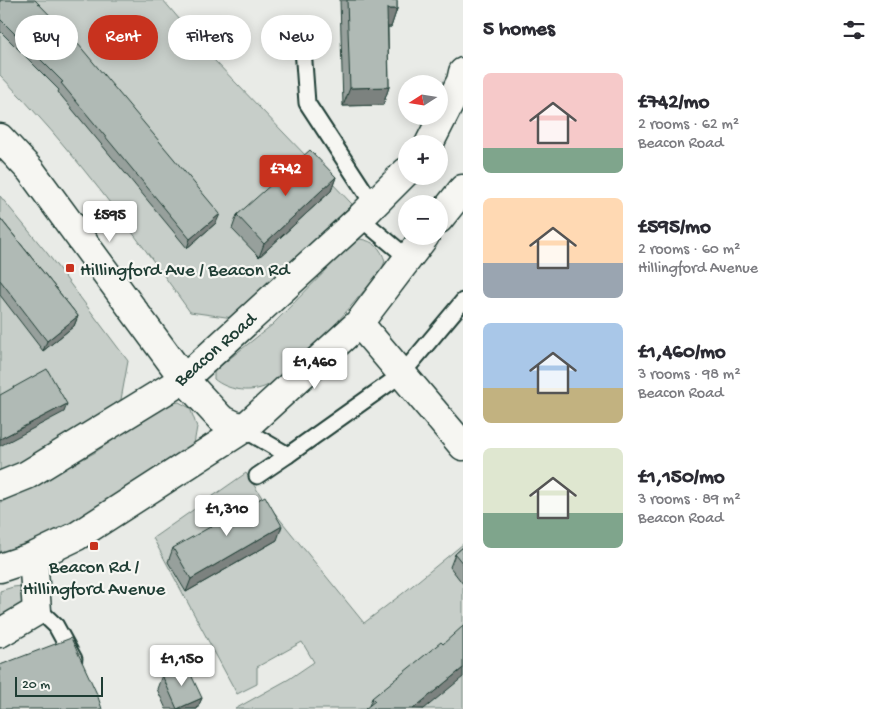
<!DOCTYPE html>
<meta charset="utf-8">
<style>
:root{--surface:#fff;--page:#f2f2f3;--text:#2b2b33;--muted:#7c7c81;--accent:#c8321e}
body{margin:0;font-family:"Gochi Hand",sans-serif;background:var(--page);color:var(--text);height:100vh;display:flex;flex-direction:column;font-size:19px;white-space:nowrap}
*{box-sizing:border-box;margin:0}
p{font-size:16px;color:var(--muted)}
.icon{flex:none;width:28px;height:28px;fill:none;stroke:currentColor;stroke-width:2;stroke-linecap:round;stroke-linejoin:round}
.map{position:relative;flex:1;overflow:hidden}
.sheet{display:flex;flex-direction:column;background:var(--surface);width:425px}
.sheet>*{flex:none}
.guide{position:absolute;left:15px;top:15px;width:372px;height:45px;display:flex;gap:10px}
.needle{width:32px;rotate:258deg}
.buttons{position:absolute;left:398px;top:75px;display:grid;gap:10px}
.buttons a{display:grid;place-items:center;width:50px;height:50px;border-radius:50%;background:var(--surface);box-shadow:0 2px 12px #0003;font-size:25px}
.scale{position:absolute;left:15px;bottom:12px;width:88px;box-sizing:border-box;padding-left:5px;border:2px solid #1f3d34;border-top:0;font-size:14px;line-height:18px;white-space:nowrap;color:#1f3d34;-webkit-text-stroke:4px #f6f6f2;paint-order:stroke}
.price{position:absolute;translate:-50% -42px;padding:0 11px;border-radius:5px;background:#fff;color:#222;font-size:16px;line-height:32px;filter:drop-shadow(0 1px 2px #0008)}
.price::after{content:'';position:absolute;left:50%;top:30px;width:15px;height:11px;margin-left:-8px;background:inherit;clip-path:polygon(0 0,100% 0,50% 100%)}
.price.selected{background:var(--accent);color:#fff}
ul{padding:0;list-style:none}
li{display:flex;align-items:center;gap:15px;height:125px;padding:0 20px}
li span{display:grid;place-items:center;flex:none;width:140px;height:100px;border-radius:8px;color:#555}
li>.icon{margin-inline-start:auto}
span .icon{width:60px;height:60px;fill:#fffc;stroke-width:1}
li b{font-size:21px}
h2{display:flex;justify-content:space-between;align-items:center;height:60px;padding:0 20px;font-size:21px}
.chip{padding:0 18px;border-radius:22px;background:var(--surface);box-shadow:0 2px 12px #0003;font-size:18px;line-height:45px}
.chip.selected{background:var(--accent);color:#fff}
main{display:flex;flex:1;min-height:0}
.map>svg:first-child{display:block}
.green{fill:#c7cec9;stroke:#73867e}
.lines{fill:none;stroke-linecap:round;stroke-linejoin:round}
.lane-casing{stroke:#1f3d34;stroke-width:19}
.street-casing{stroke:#1f3d34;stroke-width:31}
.secondary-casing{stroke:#1f3d34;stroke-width:31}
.lane{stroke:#f6f6f2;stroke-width:15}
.street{stroke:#f6f6f2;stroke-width:28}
.secondary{stroke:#f6f6f2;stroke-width:28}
.wall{fill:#97a09c;stroke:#1f3d34}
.shaded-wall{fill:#7b827f;stroke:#1f3d34}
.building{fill:#b0bab5;stroke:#1f3d34}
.poi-dot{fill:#c8321e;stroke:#f6f6f2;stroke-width:2}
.labels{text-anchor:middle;stroke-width:4.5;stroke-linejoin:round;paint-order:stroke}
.poi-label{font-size:19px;fill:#1f3d34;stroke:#f6f6f2;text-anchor:start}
.street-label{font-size:19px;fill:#1f3d34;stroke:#f6f6f2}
</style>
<main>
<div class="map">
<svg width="463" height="709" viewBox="0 0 463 709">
<rect width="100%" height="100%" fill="#e9ebe7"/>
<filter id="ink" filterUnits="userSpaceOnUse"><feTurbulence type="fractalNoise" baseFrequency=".02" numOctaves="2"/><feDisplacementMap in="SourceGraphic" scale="10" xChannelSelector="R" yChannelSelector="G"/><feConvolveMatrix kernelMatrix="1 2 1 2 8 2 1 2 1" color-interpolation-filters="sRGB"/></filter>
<g filter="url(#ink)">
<!-- green -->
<g class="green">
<path d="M0 0H163L215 61 352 204 330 227 233 318 190 312C131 229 71 147 0 75Z"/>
<path d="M0 196 47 253 128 361 120 405 0 475Z"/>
<path d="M360 239C374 241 381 248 385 261L382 269C358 298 336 325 309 352 296 365 282 380 264 387 248 393 227 390 214 379V371L272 325 352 244Z"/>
<path d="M179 402 190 408 197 427 194 444 85 518 0 557V503L94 453 164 405Z"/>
<path d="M246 473 261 496 364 623 402 594 463 544V709H235L289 679 314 662 302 642 257 667V684L237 694 153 538Z"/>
<path d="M22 586 30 602 0 623V591L13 587Z"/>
</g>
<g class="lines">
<defs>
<g id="lane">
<path d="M302 35 307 103 373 204"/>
<path d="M360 218 408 258"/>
<path d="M243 429 288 455 402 374 463 301"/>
<path d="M257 476 288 455"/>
<path d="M37 608 56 626 74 659"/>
</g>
<g id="street">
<path d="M0 138 31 171 184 379 221 419 243 429"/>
<path d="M429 144 461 81 463 72"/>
<path d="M359 323 463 446"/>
<path d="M0 486 27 475 184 379 360 218 406 172"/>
<path d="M0 633 37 611 33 557"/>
</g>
<g id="secondary">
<path d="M439 219 463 189"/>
<path d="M0 568 33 557 77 536 243 429 359 323 425 236"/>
</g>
</defs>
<!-- lane casing -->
<use href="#lane" class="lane-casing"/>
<!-- street casing -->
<use href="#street" class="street-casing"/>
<!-- secondary casing -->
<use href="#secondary" class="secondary-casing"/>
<!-- lane -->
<use href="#lane" class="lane"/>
<!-- street -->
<use href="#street" class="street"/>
<!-- secondary -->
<use href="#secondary" class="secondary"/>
</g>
<!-- wall -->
<g class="wall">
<path d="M0 0 216 223 187 248 58 92 59 90 0 31Z"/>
<path d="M340 0H397V9L391 27H388L389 87 383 105 343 106Z"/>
<path d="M336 177 331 191 259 257 232 229 237 215Z"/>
<path d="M0 218 78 316 74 326 43 351 0 295Z"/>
<path d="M277 540 186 592 168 562 173 548Z"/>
<path d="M463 547V584L450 567 455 554Z"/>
<path d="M162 675 202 698 197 709H166L157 689Z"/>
<path d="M372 698 424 709 369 706Z"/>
</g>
<!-- shaded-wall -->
<g class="shaded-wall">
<path d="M387 9H397L391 27H380Z"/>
<path d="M389 87 383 105 343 106 350 88Z"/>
<path d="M336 177 331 191 259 257 264 244Z"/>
<path d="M220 214 216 223 187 248 190 239Z"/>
<path d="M78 316 74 326 43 351 47 341Z"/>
<path d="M67 404 64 412 0 446V439Z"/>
<path d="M282 526 277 540 186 592 191 579Z"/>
<path d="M463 668V677L424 709H413Z"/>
<path d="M202 698 197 709H177Z"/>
</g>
<!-- building -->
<g class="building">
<path d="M0 0H35L78 44 220 214 190 239 61 83 63 82 0 19Z"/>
<path d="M347 0H397V9H387L389 87 350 88Z"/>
<path d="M310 150 336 177 264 244 237 215Z"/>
<path d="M0 218 78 316 47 341 0 280Z"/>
<path d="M47 369 67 404 0 439V395Z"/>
<path d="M265 496 282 526 191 579 173 548Z"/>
<path d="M463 547V564L455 554Z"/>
<path d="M463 626V668L413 709H365L375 701 372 698 441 642 443 644Z"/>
<path d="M71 638 97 694 102 709H0V665Z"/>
<path d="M186 664 202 698 177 709 162 675Z"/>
</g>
</g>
<!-- markers -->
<g class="poi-dot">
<rect x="65" y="263" width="10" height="10" rx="2.5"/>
<rect x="89" y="541" width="10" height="10" rx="2.5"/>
</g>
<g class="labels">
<!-- poi labels -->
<g class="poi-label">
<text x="80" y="275">Hillingford Ave / Beacon Rd</text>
<text x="94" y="572" text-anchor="middle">Beacon Rd /<tspan x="94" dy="22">Hillingford Avenue</tspan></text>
</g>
<!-- street labels -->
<g class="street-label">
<text transform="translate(214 348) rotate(-41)" y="7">Beacon Road</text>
</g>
</g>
</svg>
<div class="buttons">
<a><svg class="needle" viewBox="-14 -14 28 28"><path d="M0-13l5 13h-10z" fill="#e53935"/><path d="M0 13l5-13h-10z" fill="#7c7c81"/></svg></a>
<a>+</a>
<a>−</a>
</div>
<div class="scale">20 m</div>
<b class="price selected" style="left:286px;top:197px">£742</b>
<b class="price" style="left:110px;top:243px">£595</b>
<b class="price" style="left:315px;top:390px">£1,460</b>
<b class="price" style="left:227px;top:537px">£1,310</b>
<b class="price" style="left:182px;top:687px">£1,150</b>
<div class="guide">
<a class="chip">Buy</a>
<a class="chip selected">Rent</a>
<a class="chip">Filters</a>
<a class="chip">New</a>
</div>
</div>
<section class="sheet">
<h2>5 homes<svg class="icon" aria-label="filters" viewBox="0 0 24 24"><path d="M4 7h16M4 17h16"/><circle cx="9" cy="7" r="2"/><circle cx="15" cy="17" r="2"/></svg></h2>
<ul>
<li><span style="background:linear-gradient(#f6c9c9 75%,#7fa58c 0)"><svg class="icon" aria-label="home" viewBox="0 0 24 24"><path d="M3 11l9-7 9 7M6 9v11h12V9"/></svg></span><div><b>£742/mo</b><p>2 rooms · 62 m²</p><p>Beacon Road</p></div></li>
<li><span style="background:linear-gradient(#ffd9b3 65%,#9aa5b1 0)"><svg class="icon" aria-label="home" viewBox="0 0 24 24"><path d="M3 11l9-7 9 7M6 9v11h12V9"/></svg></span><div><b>£595/mo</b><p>2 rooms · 60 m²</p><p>Hillingford Avenue</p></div></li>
<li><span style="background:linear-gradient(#a9c7e8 65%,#c2b280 0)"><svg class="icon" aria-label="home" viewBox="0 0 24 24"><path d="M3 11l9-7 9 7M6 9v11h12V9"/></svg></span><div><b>£1,460/mo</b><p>3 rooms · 98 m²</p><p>Beacon Road</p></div></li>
<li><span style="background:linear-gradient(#dfe7d0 65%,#7fa58c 0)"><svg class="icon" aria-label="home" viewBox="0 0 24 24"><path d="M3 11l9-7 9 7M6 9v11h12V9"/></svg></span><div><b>£1,150/mo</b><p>3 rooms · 89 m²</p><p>Beacon Road</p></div></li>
</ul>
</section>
</main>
